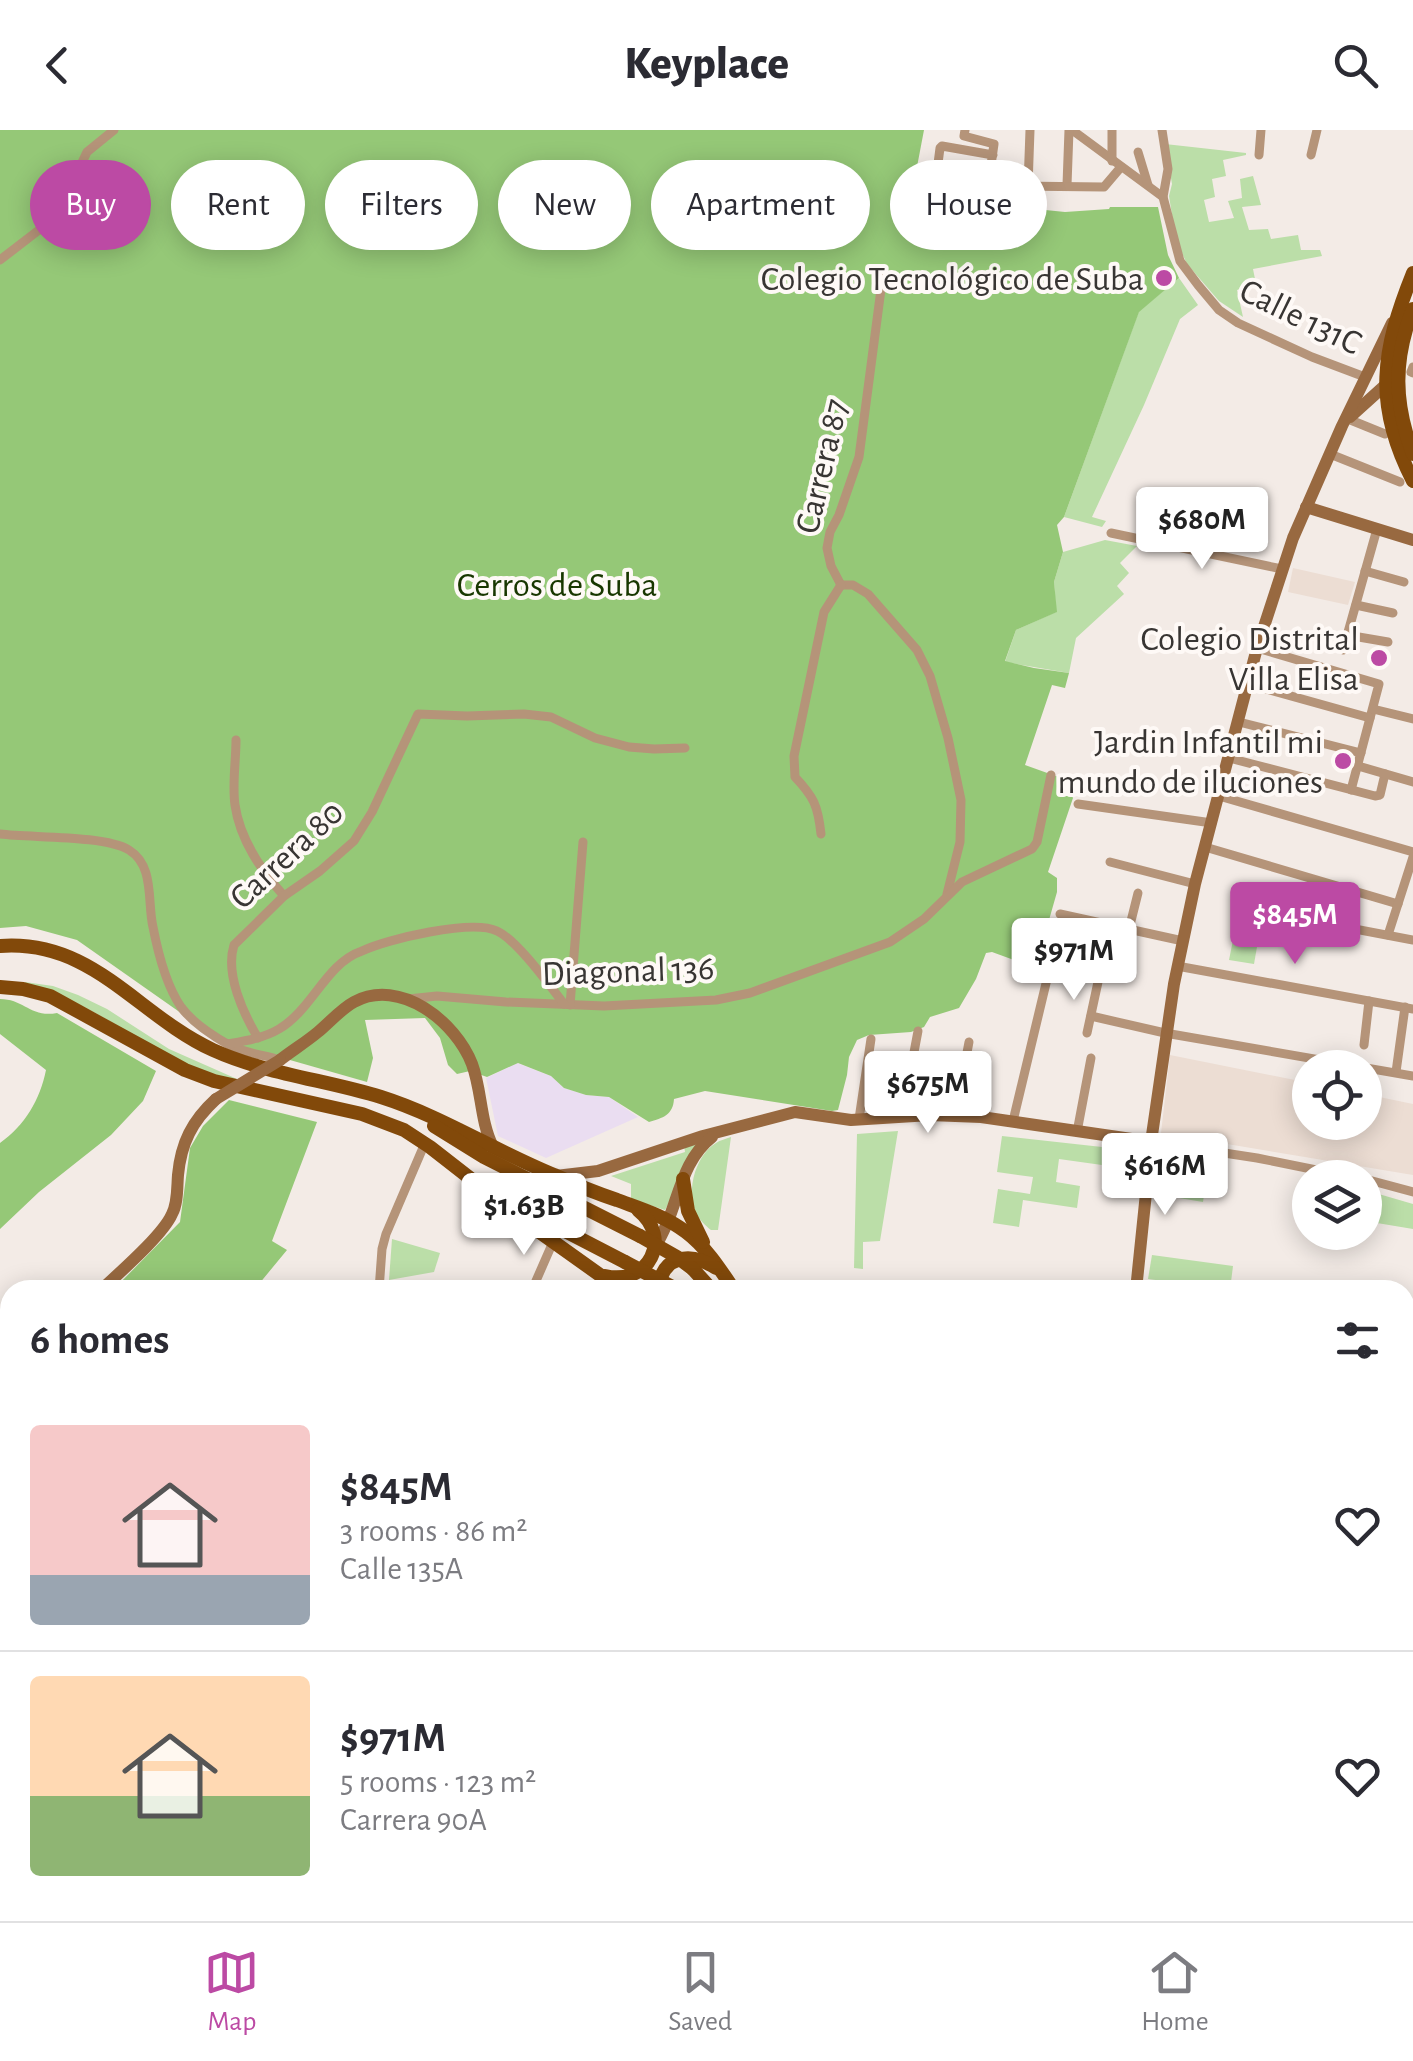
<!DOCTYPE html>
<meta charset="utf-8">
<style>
:root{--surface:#fff;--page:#f7f7f7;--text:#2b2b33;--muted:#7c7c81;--line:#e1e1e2;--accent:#bc4aa4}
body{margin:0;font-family:"Alegreya Sans",sans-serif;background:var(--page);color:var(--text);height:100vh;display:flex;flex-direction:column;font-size:38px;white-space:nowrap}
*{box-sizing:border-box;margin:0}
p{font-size:32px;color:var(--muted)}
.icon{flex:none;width:55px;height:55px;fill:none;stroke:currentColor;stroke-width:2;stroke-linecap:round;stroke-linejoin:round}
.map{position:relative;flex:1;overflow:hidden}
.details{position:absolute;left:0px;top:1150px;width:1415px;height:642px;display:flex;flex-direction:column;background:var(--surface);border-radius:30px 30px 0 0;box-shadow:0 5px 25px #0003}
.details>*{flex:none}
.hud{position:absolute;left:30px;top:30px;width:1355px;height:90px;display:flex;gap:20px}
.controls{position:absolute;left:1292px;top:920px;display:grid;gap:20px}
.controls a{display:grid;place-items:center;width:90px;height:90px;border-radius:50%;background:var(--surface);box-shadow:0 5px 25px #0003;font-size:50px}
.price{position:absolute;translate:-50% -85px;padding:0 22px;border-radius:10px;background:#fff;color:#222;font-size:32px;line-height:65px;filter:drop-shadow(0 2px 5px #0008)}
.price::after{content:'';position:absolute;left:50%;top:60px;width:30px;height:22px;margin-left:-15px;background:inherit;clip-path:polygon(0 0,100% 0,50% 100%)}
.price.active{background:var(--accent);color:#fff}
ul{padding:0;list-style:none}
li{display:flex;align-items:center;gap:30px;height:250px;padding:0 30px}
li+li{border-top:2px solid var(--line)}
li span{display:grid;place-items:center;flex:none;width:280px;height:200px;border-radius:10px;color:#555}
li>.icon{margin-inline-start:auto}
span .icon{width:120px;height:120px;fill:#fffc;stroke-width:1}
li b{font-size:42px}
h2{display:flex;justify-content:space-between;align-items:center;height:120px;padding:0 30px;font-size:42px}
.pill{padding:0 35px;border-radius:45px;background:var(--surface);box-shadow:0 5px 25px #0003;font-size:35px;line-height:90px}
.pill.active{background:var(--accent);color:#fff}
header{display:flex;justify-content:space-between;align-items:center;height:130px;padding:0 30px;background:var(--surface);font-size:45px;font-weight:800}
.menu{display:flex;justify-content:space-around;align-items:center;height:140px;border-top:2px solid var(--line);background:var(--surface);font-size:28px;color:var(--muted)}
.menu a{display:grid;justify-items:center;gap:5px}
.menu .active{color:var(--accent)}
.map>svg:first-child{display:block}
.commercial{fill:#eaddf1}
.built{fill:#ecddd3}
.green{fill:#bbdea8}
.forest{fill:#95c877}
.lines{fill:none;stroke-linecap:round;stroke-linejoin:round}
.street{stroke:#b59479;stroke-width:9}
.secondary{stroke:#986940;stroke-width:12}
.primary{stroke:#82490a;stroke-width:14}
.secondary-bridge{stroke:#986940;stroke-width:12}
.primary-bridge{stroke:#82490a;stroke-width:14}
.poi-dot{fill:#bc4aa4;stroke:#fef9f6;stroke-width:4}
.labels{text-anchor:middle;stroke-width:8;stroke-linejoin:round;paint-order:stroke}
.poi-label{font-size:35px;fill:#383533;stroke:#fef9f6;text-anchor:end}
.street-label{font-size:35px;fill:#383533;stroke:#fef9f6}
.park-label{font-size:35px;fill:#183700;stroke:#fef9f6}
</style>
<header><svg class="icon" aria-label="back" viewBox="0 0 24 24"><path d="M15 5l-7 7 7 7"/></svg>Keyplace<svg class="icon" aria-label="search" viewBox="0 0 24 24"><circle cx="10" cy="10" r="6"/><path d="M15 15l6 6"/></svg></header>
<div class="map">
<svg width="1413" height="1791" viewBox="0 0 1413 1791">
<rect width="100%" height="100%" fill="#f3ebe6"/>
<!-- commercial -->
<path class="commercial" d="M517 933 551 946 564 958 586 965 609 967 638 987 546 1028 498 1006 486 948Z"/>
<!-- built -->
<g class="built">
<path d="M1293 438 1355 452 1348 475 1288 462Z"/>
<path d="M1170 925 1310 953V992H1365V964L1413 974V1045L1161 1003Z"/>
</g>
<!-- green -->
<g class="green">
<path d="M1165 14 1246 23V25L1223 30 1226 46 1212 49 1215 67 1204 70 1209 92 1234 88 1228 71 1242 68 1240 49 1253 46 1261 75 1242 77 1249 100 1268 99 1271 109 1298 105 1301 120H1320L1322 126 1253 139 1256 154 1237 160 1243 187 1219 171 1187 134 1176 110 1169 66 1172 54Z"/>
<path d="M1179 148 1198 175 1180 189 1144 275 1092 387 1106 391 1102 397 1064 387 1139 181Z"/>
<path d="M1105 410 1137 416 1120 433 1129 443 1117 456 1124 464 1076 508 1069 543 1005 532 1016 500 1056 482 1054 452 1063 422Z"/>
<path d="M1237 790 1261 794 1254 834 1229 830Z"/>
<path d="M25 852 53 856 78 865 107 879 169 919 237 949 232 952C210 944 187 935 166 924 119 899 78 866 25 856Z"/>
<path d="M898 1001 880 1111 863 1112V1139L854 1138 857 1004Z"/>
<path d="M1002 1006 1111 1018 1109 1036 1059 1029 1056 1052 1080 1056 1077 1078 1023 1070 1019 1097 993 1093 998 1059 1030 1064 1033 1047 997 1042Z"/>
<path d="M731 1007 718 1100H711C709 1099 700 1090 699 1088 684 1067 694 1026 716 1013 720 1010 726 1009 731 1007Z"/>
<path d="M701 1009 665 1080 631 1069V1054L611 1046 685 1022 684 1015Z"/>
<path d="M1166 1025 1209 1032 1203 1072 1161 1065Z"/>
<path d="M1365 1060 1413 1074V1099L1365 1091Z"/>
<path d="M392 1109 440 1123 434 1142 389 1150Z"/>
<path d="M1152 1125 1233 1136 1230 1160 1148 1149Z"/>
<path d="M10 1201V1402L0 1399V1243Z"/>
</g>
<!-- forest -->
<g class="forest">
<path d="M0 0H924L912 63 915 71 972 81H1010L1015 77 1065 82 1109 79 1110 77H1158L1168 125 1179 148 1139 182 1064 387 1057 395 1063 422 1054 452 1057 482 1016 500 1005 531 1034 538 1069 543 1065 558 1052 555 1025 635 1064 649 1073 668 1048 742 1057 748V762L1037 832 1030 836 992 822 986 823 976 849 959 878 930 887 924 897 911 902 869 905 857 910 849 927 847 945 838 980 832 981 705 961 674 969C673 985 663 988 649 992L609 967 586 965 564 958 551 946 518 933 487 947 470 941 457 944 448 935 440 908 425 888 365 890 373 928 367 952 237 915 198 895 77 810 26 796 0 798Z"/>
<path d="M0 869C24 869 31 888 57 883L156 941 143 971 111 1005 39 1062 0 1099V1013C25 995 40 970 46 940L0 904Z"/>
<path d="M229 970 317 992 272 1111 287 1120 254 1160H113L180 1092 190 1018 203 996Z"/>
<path d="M406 1782 699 1783 697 1791H402Z"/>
</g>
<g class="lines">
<!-- street -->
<g class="street">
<path d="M965 0 964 6 994 14 988 56 936 49 940 18 942 16 993 25"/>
<path d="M1072 0 1163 67"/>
<path d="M1112 0V31"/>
<path d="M1162 0 1168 39 1163 67 1180 131 1198 155 1219 180 1238 193 1312 227 1365 247"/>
<path d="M1138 22 1148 55"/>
<path d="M1259 25 1261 0"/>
<path d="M1311 25 1317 0"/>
<path d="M1067 55 1069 0"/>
<path d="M1013 56 1104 57 1121 37"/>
<path d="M1028 56 1030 0"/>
<path d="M0 130 48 93 68 62 87 22 114 0"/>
<path d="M1413 237 1411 242 1413 243"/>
<path d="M1348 289 1385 304"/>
<path d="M1330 324 1400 352"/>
<path d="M1111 403 1282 439"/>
<path d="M1365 441 1404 452"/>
<path d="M841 455H853L868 464 917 520 930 546 948 608 961 670 960 712 947 764"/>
<path d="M841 455 831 436 827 418 830 402 839 385 859 327 883 144"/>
<path d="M1356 475 1393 483"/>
<path d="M1347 505 1388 512"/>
<path d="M1257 518 1379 554 1351 660"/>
<path d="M1343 520 1377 399"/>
<path d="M1248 554 1370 588"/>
<path d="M1373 579 1413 589"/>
<path d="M1239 592 1361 623"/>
<path d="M236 610C236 631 232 655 235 675 240 710 261 740 284 766"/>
<path d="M1229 628 1375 666 1380 665 1385 644"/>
<path d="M1358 636 1413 652"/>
<path d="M1219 666 1413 722"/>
<path d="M1078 674 1212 693"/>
<path d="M0 704C32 708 104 705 129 720 155 736 147 772 153 797 158 823 166 855 181 877 192 892 213 906 229 915 244 923 264 925 280 930"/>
<path d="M821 704C818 676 814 667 795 647L794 626 824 482 841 455"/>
<path d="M1205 717 1398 774"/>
<path d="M1110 732 1195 754"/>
<path d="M1265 782 1413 810"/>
<path d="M1060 784 1183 811"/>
<path d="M1129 799 1138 763"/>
<path d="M1388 805 1413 727"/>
<path d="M1177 836 1413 879"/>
<path d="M408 869 437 866 506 872 604 876 716 870 750 863 890 812 924 789 962 752 1032 719 1037 712 1051 645"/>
<path d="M570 875 583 712"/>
<path d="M1091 886 1165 903 1413 946"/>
<path d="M1087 903 1098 852"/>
<path d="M258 908C243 883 225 844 234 815L284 766 320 741 354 711 372 682 418 584 467 586 524 584 551 587 595 608 629 617 654 619 685 618"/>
<path d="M228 914C245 911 264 908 279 899 303 885 317 857 336 838 343 831 353 824 362 821 387 809 472 789 497 801 517 810 550 856 564 874"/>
<path d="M1364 915 1369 871"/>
<path d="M1396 942 1405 877"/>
<path d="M902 986 918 901"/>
<path d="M955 986 969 912"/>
<path d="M859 989 871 909"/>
<path d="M1013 991 1048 845"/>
<path d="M1077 1002 1091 928"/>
<path d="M1152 1012 1257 1028 1356 1048"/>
<path d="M1365 1049 1413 1062"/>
<path d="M1213 1057 1218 1021"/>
<path d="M379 1160 382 1119 386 1104 425 1013"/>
<path d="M532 1160 553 1112"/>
<path d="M0 1449 10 1451"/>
<path d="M1405 1472 1407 1463"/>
<path d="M0 1498 10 1489"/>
<path d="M1405 1504 1413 1505"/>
<path d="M1408 1656 1413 1633"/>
<path d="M1405 1775 1413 1734"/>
<path d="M881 1791 886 1785 894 1784 980 1791"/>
<path d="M1292 1791 1293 1782"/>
<path d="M1402 1791 1404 1782"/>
</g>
<!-- secondary -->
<g class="secondary">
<path d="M1350 287 1391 250"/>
<path d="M1306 377 1413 410"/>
<path d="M280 930C293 920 306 912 318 902 330 892 341 879 354 872 400 847 456 892 472 934 482 961 480 991 493 1017"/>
<path d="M556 1046 598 1041 703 1006 795 982 851 990 930 985 981 987 1152 1012"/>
<path d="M654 1120C659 1110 664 1101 668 1091 680 1061 685 1028 712 1007"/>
<path d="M101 1160C119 1143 163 1105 172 1084 178 1073 177 1057 178 1045 181 1013 192 991 216 969"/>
<path d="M1136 1160 1152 1005 1174 854 1195 754 1257 518 1293 408 1342 296 1392 193"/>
<path d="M1405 1297 1413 1298"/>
<path d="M0 1568 10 1542"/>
<path d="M1405 1655 1413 1657"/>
<path d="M703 1791 705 1782"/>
<path d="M994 1791 997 1782"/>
<path d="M1089 1791 1090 1782"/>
<path d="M1187 1791 1188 1782"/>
</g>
<!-- primary -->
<g class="primary">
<path d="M1413 143C1382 220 1373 274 1413 351"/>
<path d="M1413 179C1393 230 1394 273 1413 324"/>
<path d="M0 816C93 809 137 885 213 920 266 944 326 950 381 967 441 986 495 1021 554 1045 574 1054 596 1063 617 1070 641 1079 665 1086 686 1102 706 1117 720 1139 734 1160"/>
<path d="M0 857 23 859 50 866 185 940 214 951 362 984 404 1000 430 1017 534 1098 621 1160"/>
<path d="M434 996 484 1027 640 1106"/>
<path d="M683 1049 688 1081 703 1112"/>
<path d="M513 1074 625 1132"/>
<path d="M693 1139 712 1160"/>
<path d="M605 1146C649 1156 673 1108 638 1080"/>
<path d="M658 1160C662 1125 690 1121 716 1138"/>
<path d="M1405 1415 1413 1421"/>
<path d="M1405 1452 1413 1458"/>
</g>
<!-- secondary-bridge -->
<path class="secondary-bridge" d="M216 969 280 930"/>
<!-- primary-bridge -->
<g class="primary-bridge">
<path d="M640 1106 677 1127 693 1139"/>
<path d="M625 1132 678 1160"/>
</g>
</g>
<!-- markers -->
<g class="poi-dot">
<circle cx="1164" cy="148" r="10"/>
<circle cx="1379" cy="528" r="10"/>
<circle cx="1343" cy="631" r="10"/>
</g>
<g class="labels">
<!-- poi labels -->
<g class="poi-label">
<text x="1144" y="160">Colegio Tecnológico de Suba</text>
<text x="1359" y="520">Colegio Distrital<tspan x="1359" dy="40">Villa Elisa</tspan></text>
<text x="1323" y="623">Jardin Infantil mi<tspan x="1323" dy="40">mundo de iluciones</tspan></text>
</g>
<!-- street labels -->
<g class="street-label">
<text transform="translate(1301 186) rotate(26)" y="12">Calle 131C</text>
<text transform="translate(821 336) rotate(-77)" y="12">Carrera 87</text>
<text transform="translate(286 724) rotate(-43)" y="12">Carrera 80</text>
<text transform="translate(628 840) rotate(-2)" y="12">Diagonal 136</text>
</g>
<!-- park labels -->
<g class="park-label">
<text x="557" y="466">Cerros de Suba</text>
</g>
</g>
</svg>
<div class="controls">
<a><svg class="icon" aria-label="locate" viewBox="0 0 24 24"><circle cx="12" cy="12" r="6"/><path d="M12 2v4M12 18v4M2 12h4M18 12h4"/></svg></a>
<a><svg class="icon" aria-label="layers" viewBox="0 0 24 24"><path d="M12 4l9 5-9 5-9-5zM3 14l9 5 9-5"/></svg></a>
</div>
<b class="price" style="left:1202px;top:442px">$680M</b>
<b class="price active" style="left:1295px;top:837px">$845M</b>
<b class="price" style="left:1074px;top:873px">$971M</b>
<b class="price" style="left:928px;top:1006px">$675M</b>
<b class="price" style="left:1165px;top:1088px">$616M</b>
<b class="price" style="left:524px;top:1128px">$1.63B</b>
<div class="hud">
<a class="pill active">Buy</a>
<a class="pill">Rent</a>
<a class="pill">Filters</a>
<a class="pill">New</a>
<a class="pill">Apartment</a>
<a class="pill">House</a>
</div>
<section class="details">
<h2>6 homes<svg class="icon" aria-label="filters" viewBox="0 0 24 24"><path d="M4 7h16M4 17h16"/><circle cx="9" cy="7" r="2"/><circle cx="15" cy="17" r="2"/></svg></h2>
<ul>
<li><span style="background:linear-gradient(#f6c9c9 75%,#9aa5b1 0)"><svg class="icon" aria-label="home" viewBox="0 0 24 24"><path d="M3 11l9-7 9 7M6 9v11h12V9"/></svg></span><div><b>$845M</b><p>3 rooms · 86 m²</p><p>Calle 135A</p></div><svg class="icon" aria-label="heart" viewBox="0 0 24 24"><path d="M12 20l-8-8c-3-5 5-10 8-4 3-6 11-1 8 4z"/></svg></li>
<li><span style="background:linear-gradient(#ffd9b3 60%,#8fb573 0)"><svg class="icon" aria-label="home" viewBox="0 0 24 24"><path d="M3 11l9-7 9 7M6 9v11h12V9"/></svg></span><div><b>$971M</b><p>5 rooms · 123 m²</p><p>Carrera 90A</p></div><svg class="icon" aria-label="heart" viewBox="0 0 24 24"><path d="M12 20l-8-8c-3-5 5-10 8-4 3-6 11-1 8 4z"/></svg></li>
</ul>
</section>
</div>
<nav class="menu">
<a class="active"><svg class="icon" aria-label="map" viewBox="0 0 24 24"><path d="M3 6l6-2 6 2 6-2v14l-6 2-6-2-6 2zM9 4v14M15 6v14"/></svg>Map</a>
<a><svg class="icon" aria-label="saved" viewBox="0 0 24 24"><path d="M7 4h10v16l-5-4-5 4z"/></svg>Saved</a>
<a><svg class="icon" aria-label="home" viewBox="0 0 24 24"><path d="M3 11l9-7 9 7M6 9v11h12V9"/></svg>Home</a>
</nav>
